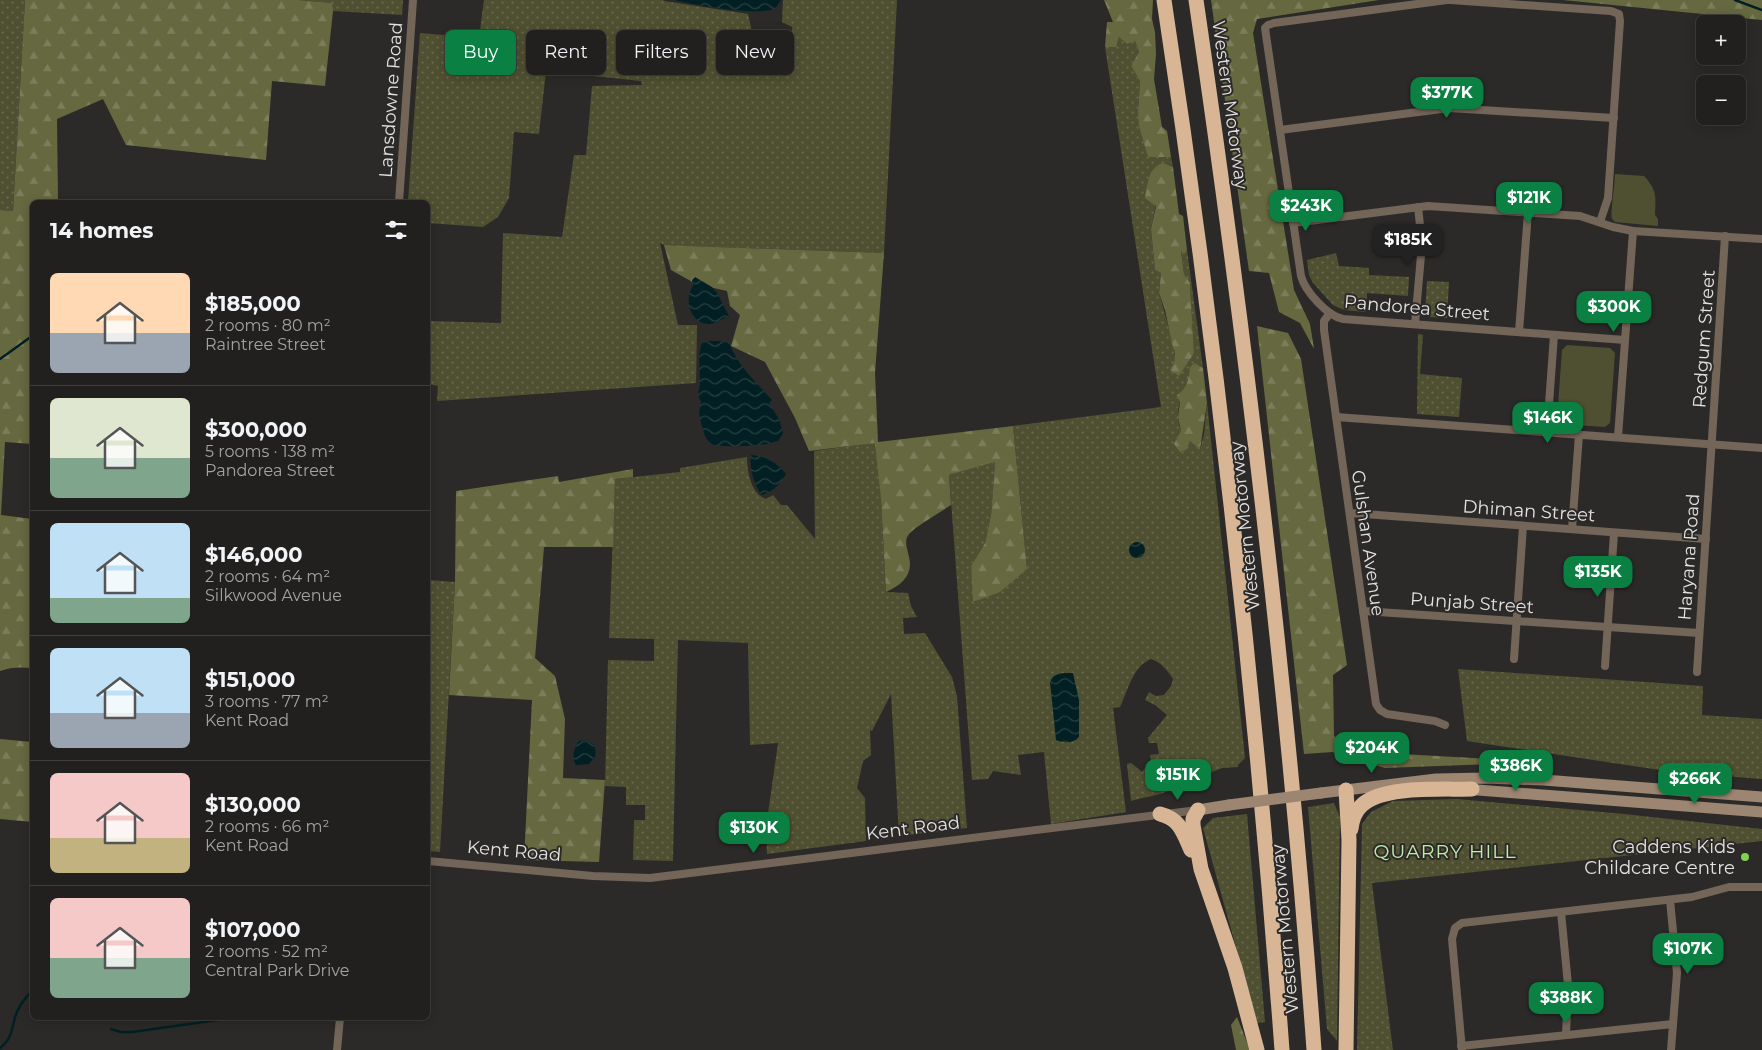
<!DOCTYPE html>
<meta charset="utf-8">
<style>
:root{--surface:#21201e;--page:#292827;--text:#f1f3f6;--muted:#a2a3a4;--line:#3e3e3c;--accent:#0b8043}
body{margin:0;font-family:Montserrat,sans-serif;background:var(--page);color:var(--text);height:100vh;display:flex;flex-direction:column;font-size:19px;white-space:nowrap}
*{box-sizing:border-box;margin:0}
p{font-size:16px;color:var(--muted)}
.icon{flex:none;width:28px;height:28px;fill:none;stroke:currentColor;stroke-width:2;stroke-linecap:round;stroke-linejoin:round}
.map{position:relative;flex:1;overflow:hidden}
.panel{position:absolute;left:30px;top:200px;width:400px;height:820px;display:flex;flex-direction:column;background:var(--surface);border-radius:8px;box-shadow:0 2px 12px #0003,0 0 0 1px var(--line)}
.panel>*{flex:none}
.banner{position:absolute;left:445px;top:30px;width:475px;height:45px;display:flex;gap:10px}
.tools{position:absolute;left:1696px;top:15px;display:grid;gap:10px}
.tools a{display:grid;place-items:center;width:50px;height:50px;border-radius:8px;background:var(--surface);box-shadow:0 2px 12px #0003,0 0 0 1px var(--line);font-size:25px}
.price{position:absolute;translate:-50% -42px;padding:0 11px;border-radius:10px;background:var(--accent);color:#fff;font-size:16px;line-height:32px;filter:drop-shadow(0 1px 2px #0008)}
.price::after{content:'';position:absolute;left:50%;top:30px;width:15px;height:11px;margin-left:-8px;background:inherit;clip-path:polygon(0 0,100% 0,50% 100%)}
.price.current{background:#222;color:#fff}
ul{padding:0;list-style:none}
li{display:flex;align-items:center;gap:15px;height:125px;padding:0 20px}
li+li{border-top:1px solid var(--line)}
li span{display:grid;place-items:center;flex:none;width:140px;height:100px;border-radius:8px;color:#555}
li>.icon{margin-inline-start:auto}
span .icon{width:60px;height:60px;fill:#fffc;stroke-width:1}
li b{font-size:21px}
h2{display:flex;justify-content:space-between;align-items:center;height:60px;padding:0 20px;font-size:21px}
.tag{padding:0 18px;border-radius:8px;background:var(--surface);box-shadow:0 2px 12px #0003,0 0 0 1px var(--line);font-size:18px;line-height:45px}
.tag.current{background:var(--accent);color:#fff}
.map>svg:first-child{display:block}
.grass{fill:url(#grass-dots)}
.forest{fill:url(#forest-firs)}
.park{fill:#4f5031}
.water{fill:url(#water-waves)}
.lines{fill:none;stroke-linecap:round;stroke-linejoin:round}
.stream{stroke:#022023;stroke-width:2.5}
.street{stroke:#736558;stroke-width:8}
.secondary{stroke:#9c8571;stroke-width:11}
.highway{stroke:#d8b595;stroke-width:15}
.secondary-bridge{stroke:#9c8571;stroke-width:11}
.poi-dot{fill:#81d050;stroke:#2c2a28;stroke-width:2}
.labels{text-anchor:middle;stroke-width:4;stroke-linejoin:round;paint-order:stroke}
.street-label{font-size:18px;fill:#e4e2e1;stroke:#2c2a28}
.poi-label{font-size:18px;fill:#e4e2e1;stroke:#2c2a28;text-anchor:end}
.neighbourhood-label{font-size:19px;letter-spacing:1px;fill:#c0eca9;stroke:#2c2a28}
</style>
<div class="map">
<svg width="1762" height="1050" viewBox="0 0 1762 1050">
<defs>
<pattern id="grass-dots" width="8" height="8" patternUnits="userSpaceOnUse" patternTransform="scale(1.25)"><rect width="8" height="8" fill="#4f5031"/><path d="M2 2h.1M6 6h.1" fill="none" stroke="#68694f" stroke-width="1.8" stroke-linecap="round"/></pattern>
<pattern id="forest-firs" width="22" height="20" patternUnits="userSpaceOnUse" patternTransform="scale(1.25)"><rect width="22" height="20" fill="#666840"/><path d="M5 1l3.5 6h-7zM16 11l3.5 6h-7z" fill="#7c7d5b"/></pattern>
<pattern id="water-waves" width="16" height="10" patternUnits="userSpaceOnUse" patternTransform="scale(1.25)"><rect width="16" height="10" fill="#022023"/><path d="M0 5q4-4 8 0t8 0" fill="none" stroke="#274043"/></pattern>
</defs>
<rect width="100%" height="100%" fill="#2c2a28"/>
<!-- grass -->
<g class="grass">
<path d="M0 0H25L13 211 0 210Z"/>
<path d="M298 0H403L402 15 333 11 331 3Z"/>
<path d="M484 0H663L664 1 748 14 759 62 791 60 792 27 782 22 783 0H897L884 253 664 245 660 243 678 325H697L696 383 437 401 438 386 428 384V321L501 323 503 233 562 237 574 155H586L592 86 642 85 641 81 546 71 539 134 514 132 509 198 498 217 483 227 428 223V202H408L420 33 479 38Z"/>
<path d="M1119 37 1135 40 1139 53 1131 66 1140 81 1138 111 1148 157H1171L1173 167 1164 163 1151 229 1155 270 1161 273 1159 293 1175 350 1174 363 1194 353 1190 284 1184 274 1181 250 1185 254 1187 250 1203 368 1195 363C1188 384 1171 407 1181 430 1185 438 1194 444 1200 450L1204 434 1207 403 1245 758 1238 765V767L1222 768 1199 777 1187 776C1170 796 1155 794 1131 801L1127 764 1131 763 1142 772 1151 761 1150 755 1159 754 1157 743H1149L1148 738 1167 715 1155 705 1145 700 1149 692 1156 696 1164 695 1171 686 1173 679C1168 671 1161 662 1151 659 1133 666 1128 690 1120 707L1113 708 1126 812 1051 824 1044 752 1018 755 1021 775 993 771 988 779 972 780 949 475 995 462 991 515 985 543 971 566 974 602 1027 569 1013 426 1161 407 1105 47H1116Z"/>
<path d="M1336 253 1339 266 1369 268V275L1409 277 1408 296 1367 293 1366 312 1344 310 1333 305 1313 283 1309 275 1307 260Z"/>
<path d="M1427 281 1449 282 1447 318 1430 317 1425 312Z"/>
<path d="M1418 334 1423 335 1420 374 1462 378 1459 417 1417 414Z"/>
<path d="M878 442 886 592 908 593 911 606 917 617 903 618 904 634 925 633 952 677 957 696 967 828 899 836 891 694 872 731 870 730 871 755 863 761 857 788 865 798 866 841 767 854 766 828 778 743 750 745 748 643 678 640 673 861 633 860 634 820H645V805H626V787L605 786 608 660 654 661V639L609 638 615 479 680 472V468L747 457C747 471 751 494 766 499L773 495 781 505H787L815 539 814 451Z"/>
<path d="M428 580 455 582 440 852 428 851Z"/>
<path d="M1458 669 1703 686 1702 715 1762 719V779L1673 772 1467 741Z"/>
<path d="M1457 799 1624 814 1762 829V841L1372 883 1393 1050H1357L1362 824 1371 812 1393 801Z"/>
<path d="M1334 803 1340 817 1337 1041 1327 1029 1308 807Z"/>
<path d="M1247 814 1265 1022 1257 1023 1203 828 1213 818Z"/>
</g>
<!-- forest -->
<g class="forest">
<path d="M25 0H298L332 3 333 11 325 86 272 81 266 160 126 145 103 99 57 119 58 202H32V444L5 442 1 515 32 519V668C22 667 10 667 0 671V210L13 211Z"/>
<path d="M1104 0H1153L1152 19 1155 32 1156 54 1154 79 1162 127 1167 131 1171 157H1148L1139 126 1138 111 1140 81 1131 66 1139 52 1135 41 1127 44 1119 37 1116 47H1105L1107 22H1113Z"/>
<path d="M1211 0H1379L1257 19 1253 33 1294 290 1310 324 1314 349 1300 323 1279 312 1269 273 1249 271Z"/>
<path d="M1563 0H1762V20Z"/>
<path d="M1164 163 1173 167 1179 214 1183 216 1187 250 1185 254 1181 251 1184 274 1190 283 1194 353 1179 376 1170 370 1174 363 1175 351 1173 348 1165 310 1159 293 1161 273 1155 270 1151 229 1156 206 1145 198C1148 184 1148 166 1164 163Z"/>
<path d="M664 245 884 253 875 373 878 442 1013 426 1027 569 1000 592 973 602 971 566 985 543 991 515 995 462 949 475 951 505C941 512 916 526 909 534 899 546 920 563 903 581 898 586 892 589 886 592L881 499 875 443 809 451 795 418 765 362 731 346 740 315 730 306 727 291 696 284 671 270Z"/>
<path d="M1257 326 1288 333 1301 359 1347 665 1333 675 1334 736 1365 752 1491 759 1492 764 1385 768 1332 752 1304 754Z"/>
<path d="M1195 363 1203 368 1207 403 1200 450 1190 441 1186 450 1180 452 1174 444 1181 431 1178 417 1180 402 1177 395C1187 389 1189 378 1190 367Z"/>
<path d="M633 469V477L615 479 613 547H544L535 658 555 676 565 719 563 778 605 780 599 862 524 860 532 700 449 695 455 582 456 491 558 476 559 482Z"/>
<path d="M0 739 32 742V822L0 819Z"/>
<path d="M1237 1017 1250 1050H1236L1231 1025Z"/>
</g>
<!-- park -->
<g class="park">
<path d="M1615 174 1644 176C1657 190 1656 197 1655 215L1658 219V226L1615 222 1612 219C1610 215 1615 183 1615 174Z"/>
<path d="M1567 345 1610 348 1615 353 1610 423 1605 427 1561 424 1557 419 1562 350Z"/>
</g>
<!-- water -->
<g class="water">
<path d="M674 0H781L775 9C754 16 696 5 674 0Z"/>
<path d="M695 277 712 287 717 293 729 316C724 318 716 323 711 324 691 326 683 299 693 286L692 280Z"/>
<path d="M702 341H723L729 343C738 366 756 382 772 400L769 403 779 419 783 433C783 434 779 439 779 440 768 447 723 448 710 444L705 436 701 423 699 412 701 402 698 395 700 383 699 356Z"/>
<path d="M751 455C766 456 777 463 786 474 781 483 772 493 761 495 754 482 749 470 751 455Z"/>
<circle cx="1137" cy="550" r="8"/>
<path d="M1073 673 1079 700V737C1073 744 1064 743 1056 740L1050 682C1054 672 1063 673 1073 673Z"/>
<path d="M584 740C594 742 597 748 595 757L589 764 576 765C571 758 574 747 579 741Z"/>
</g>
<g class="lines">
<!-- stream -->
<g class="stream">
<path d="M1735 0 1762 10"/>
<path d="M0 359 32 336"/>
<path d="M80 1018H81"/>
<path d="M111 1029 121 1032H132L232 1018"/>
<path d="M0 1048C11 1040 12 1030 15 1017 18 1007 24 999 32 991"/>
</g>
<!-- street -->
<g class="street">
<path d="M1447 0 1274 23 1268 25 1265 28 1301 276C1305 291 1327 316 1343 319L1625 340"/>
<path d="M1450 0 1611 11 1619 14 1620 21 1608 198 1600 222"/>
<path d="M1280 130 1449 108 1614 118"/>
<path d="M399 202 413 0"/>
<path d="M1293 223 1428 206 1580 216 1613 227 1633 231 1762 239"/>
<path d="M1330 313 1324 321V330L1376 704 1380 710 1387 714 1435 721 1445 725"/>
<path d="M1415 324 1422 244 1418 207"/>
<path d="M1519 332 1528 212"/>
<path d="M1336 417 1762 448"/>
<path d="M1547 432 1554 335"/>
<path d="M1618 437 1633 231"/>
<path d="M1350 513 1706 539"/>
<path d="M1572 529 1579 435"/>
<path d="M1363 611 1699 633"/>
<path d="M1514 659 1523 526"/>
<path d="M1605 666 1614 533"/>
<path d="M1697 672 1725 236"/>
<path d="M428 861 593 876 650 878 1198 810"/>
<path d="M1670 900 1677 973 1671 1050"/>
<path d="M1561 912 1568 985 1566 1035"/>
<path d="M1461 1046 1673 1024"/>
<path d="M337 1050 340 1018"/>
<path d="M1462 1050 1452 939 1455 928 1462 923 1692 897 1729 887H1762"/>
</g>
<!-- secondary -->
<g class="secondary">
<path d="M1465 789 1762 812"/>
<path d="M1321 793 1436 779 1485 778 1544 780 1762 797"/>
<path d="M1198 810 1229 805"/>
</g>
<!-- highway -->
<g class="highway">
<path d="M1164 0C1217 348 1256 699 1282 1050"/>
<path d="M1196 0C1247 348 1289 699 1314 1050"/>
<path d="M1346 790 1349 840 1346 1050"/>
<path d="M1198 810 1193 819V825L1201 869 1235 968 1257 1050"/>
<path d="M1160 814C1180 819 1183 832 1191 850"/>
<path d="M1351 829C1352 820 1355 811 1362 805 1383 785 1444 790 1472 789"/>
</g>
<!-- secondary-bridge -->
<path class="secondary-bridge" d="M1229 805 1321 793"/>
</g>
<!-- markers -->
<circle class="poi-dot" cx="1745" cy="857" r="5"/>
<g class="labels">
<!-- street labels -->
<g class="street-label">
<text transform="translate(391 100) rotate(-86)" y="6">Lansdowne Road</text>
<text transform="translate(1230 105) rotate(82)" y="6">Western Motorway</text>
<text transform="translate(1417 308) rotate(5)" y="6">Pandorea Street</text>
<text transform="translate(1704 339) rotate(-86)" y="6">Redgum Street</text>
<text transform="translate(1529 511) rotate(4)" y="6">Dhiman Street</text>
<text transform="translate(1245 526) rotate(-96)" y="6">Western Motorway</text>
<text transform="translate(1368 543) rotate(82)" y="6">Gulshan Avenue</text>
<text transform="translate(1689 557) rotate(-86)" y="6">Haryana Road</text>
<text transform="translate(1472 603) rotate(4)" y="6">Punjab Street</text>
<text transform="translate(913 828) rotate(-7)" y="6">Kent Road</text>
<text transform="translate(514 851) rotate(5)" y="6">Kent Road</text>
<text transform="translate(1285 929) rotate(-95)" y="6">Western Motorway</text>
</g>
<!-- poi labels -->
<g class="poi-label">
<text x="1735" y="853">Caddens Kids<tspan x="1735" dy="21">Childcare Centre</tspan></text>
</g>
<!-- neighbourhood labels -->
<g class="neighbourhood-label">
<text x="1445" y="858">QUARRY HILL</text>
</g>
</g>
</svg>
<div class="tools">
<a>+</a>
<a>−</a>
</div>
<b class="price" style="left:1447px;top:119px">$377K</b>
<b class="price" style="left:1529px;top:224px">$121K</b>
<b class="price" style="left:1306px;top:232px">$243K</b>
<b class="price current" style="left:1408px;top:266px">$185K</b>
<b class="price" style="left:1614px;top:333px">$300K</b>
<b class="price" style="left:1548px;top:444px">$146K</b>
<b class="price" style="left:1598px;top:598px">$135K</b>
<b class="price" style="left:1372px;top:774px">$204K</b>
<b class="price" style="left:1516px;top:792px">$386K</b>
<b class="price" style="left:1178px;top:801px">$151K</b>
<b class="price" style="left:1695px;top:805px">$266K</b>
<b class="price" style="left:754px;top:854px">$130K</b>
<b class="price" style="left:1688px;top:975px">$107K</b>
<b class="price" style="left:1566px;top:1024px">$388K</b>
<div class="banner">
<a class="tag current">Buy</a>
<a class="tag">Rent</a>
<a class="tag">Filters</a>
<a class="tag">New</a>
</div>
<section class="panel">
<h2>14 homes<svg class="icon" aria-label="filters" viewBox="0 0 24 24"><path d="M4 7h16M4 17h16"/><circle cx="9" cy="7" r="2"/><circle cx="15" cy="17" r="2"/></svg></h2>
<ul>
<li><span style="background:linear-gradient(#ffd9b3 60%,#9aa5b1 0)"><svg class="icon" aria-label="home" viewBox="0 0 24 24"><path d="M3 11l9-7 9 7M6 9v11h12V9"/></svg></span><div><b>$185,000</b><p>2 rooms · 80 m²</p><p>Raintree Street</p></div></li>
<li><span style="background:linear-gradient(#dfe7d0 60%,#7fa58c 0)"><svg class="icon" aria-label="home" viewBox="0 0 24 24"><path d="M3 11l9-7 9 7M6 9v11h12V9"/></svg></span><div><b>$300,000</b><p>5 rooms · 138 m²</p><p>Pandorea Street</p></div></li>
<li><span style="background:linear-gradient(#bfe0f5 75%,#7fa58c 0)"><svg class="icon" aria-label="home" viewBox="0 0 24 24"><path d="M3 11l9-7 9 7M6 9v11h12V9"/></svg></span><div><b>$146,000</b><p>2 rooms · 64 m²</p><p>Silkwood Avenue</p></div></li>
<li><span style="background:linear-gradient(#bfe0f5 65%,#9aa5b1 0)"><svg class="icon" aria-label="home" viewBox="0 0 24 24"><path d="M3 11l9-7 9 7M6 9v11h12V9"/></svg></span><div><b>$151,000</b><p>3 rooms · 77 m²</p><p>Kent Road</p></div></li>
<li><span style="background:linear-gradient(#f6c9c9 65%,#c2b280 0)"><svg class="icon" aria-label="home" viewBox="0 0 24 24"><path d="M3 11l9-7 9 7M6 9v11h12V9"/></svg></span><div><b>$130,000</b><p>2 rooms · 66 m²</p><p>Kent Road</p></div></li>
<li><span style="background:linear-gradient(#f6c9c9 60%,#7fa58c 0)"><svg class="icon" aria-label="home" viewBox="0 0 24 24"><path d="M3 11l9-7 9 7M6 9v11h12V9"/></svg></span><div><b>$107,000</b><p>2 rooms · 52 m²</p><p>Central Park Drive</p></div></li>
</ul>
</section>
</div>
